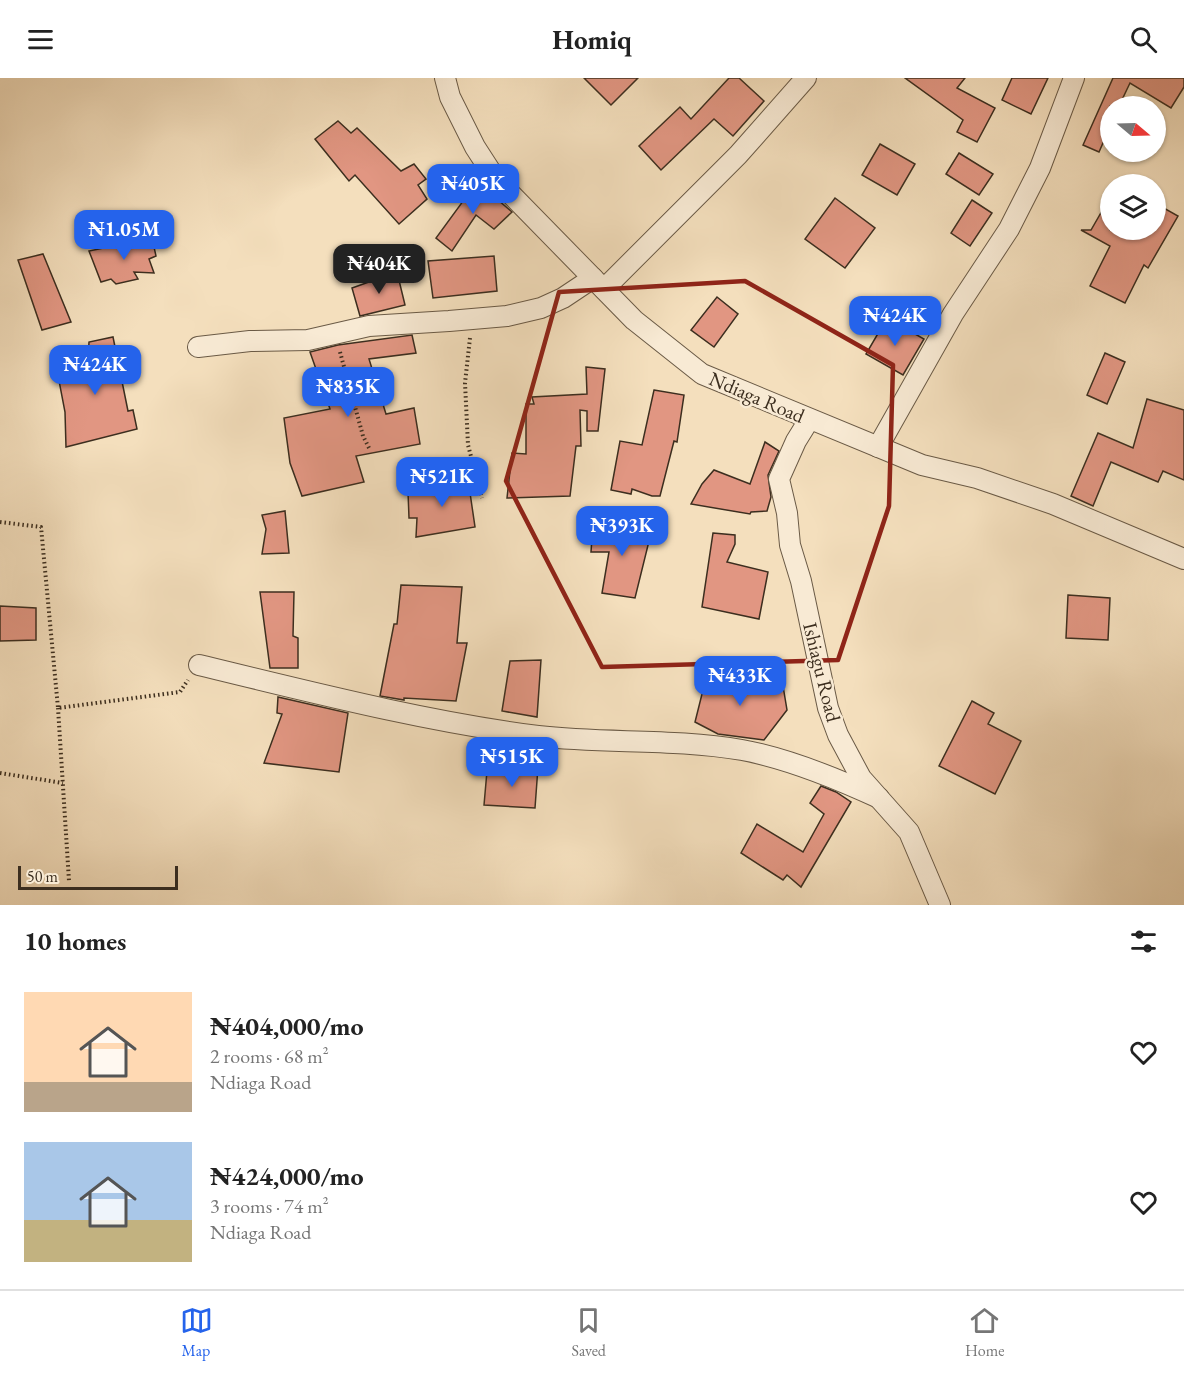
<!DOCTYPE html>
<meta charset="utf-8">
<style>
:root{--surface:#fff;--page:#f2f2f2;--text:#222;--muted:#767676;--line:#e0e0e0;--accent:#2563eb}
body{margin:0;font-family:"EB Garamond",serif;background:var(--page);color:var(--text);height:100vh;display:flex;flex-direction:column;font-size:22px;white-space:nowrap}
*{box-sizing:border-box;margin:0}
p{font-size:20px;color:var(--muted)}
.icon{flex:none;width:33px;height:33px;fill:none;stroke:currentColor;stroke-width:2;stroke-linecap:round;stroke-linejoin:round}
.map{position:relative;height:827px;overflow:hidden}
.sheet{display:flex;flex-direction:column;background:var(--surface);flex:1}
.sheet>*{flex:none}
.needle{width:39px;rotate:109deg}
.tools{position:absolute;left:1100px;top:18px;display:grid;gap:12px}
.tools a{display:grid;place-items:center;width:66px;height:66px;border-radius:50%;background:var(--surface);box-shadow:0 2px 4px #0004;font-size:30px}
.scale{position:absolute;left:18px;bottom:15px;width:160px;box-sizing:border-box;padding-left:6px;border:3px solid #3c2e1f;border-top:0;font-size:16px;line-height:21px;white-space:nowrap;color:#3c2e1f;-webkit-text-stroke:4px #f8ead4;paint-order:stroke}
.price{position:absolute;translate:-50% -51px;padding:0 14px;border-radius:12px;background:var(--accent);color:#fff;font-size:20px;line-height:39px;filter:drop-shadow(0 2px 3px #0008)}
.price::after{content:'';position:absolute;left:50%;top:36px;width:18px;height:14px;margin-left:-9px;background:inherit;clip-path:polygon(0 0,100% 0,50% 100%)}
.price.active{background:#222;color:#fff}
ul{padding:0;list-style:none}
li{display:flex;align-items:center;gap:18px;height:150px;padding:0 24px}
li span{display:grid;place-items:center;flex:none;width:168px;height:120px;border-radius:0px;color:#555}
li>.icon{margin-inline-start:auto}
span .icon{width:72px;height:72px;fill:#fffc;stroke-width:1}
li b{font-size:26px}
h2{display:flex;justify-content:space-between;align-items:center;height:72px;padding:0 24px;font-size:26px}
header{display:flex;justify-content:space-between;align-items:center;height:78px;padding:0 24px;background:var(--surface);font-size:27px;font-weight:700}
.dock{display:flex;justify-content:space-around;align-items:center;height:84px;border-top:2px solid var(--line);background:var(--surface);font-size:16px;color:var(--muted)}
.dock a{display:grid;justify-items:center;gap:3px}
.dock .active{color:var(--accent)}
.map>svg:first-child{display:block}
.building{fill:#e19682;stroke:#3c2e1f;stroke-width:1.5}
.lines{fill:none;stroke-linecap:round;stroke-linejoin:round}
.minor-casing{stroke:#6a5a46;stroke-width:22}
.path{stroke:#3c2e1f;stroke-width:4;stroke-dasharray:1.5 3;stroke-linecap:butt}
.minor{stroke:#f8ead4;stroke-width:20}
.marked{fill:none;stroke:#8f2418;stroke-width:4.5;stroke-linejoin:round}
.labels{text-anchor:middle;stroke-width:5;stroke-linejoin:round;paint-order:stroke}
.street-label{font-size:20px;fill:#3c2e1f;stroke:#f8ead4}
</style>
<header><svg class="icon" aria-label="menu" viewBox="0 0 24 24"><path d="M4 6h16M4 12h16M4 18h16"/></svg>Homiq<svg class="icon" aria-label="search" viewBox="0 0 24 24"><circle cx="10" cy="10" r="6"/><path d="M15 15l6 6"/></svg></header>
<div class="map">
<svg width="1184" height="827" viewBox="0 0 1184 827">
<rect width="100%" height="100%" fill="#f4dfbd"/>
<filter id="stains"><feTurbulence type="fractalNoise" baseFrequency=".00333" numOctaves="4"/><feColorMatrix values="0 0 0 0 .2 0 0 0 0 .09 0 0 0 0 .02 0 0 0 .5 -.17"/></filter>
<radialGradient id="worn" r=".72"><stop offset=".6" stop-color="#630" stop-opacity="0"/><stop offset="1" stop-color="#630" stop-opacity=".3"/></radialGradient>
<!-- building -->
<g class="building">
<path d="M584 0H638L611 27Z"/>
<path d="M729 0H739L764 23 733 58 714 41 661 92 639 68 680 29 691 41Z"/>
<path d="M905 0H965L957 10 995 30 977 64 957 54 963 42Z"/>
<path d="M1012 0H1048L1031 36 1002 22Z"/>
<path d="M1113 0H1184V9L1171 30 1130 5 1119 28H1110V49L1099 74 1083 67Z"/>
<path d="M338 43 351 55 357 50 401 93 414 86 426 101 418 107 427 121 399 146 355 97 349 103 315 61Z"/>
<path d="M880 66 915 86 897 117 862 97Z"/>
<path d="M959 75 993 96 979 117 946 96Z"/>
<path d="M477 104 512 134 494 151 476 137 452 173 436 160Z"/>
<path d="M1110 119V152H1155V125L1178 138 1148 190 1144 187 1125 225 1090 208 1110 168 1081 152H1091Z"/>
<path d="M835 120 875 150 845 190 805 161Z"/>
<path d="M972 122 992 135 970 168 951 155Z"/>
<path d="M152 160 156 178 149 181 154 195 134 194 138 201 116 206 111 201 101 204 89 173Z"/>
<path d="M43 176 71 244 42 252 18 182Z"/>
<path d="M494 178 497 213 433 220 428 183Z"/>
<path d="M397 194 405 227 360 238 352 210Z"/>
<path d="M717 219 738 236 714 269 691 252Z"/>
<path d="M887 240 924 261 903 297 866 276Z"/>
<path d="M412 257 416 275 369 281 386 336 414 330 420 366 356 378 364 404 302 418 290 385 284 340 330 331 310 274 338 267Z"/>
<path d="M113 259 128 333 133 332 137 351 66 369 65 334 56 287 88 284 89 264Z"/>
<path d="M1105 275 1125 284 1107 326 1087 317Z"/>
<path d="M586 289 605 291 598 353H587V333L580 332 581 368H576L570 418 507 420 512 375 526 376V326H534L532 319 587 316Z"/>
<path d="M654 312 684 317 677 364 674 363 660 418H652L632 411 631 416 611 412 620 363 642 367Z"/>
<path d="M1147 321 1184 332V402L1163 393 1158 404 1111 384 1093 428 1071 418 1098 355 1133 370Z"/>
<path d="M765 364 779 373 768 397 771 419 767 433 751 434 750 436 691 426 702 406 714 392 750 406Z"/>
<path d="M468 401 475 449 416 459 417 440H409L408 414Z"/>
<path d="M285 433 289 475 262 476 266 451 262 437Z"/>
<path d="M593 446 652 451 635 520 602 515 609 474H591Z"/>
<path d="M713 455 735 457V466L727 484 768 494 759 541 702 529Z"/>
<path d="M401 507 462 509 457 565H467L456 623 404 620V622L380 618 394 546H397Z"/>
<path d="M260 514H294L293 558 298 560V590H270Z"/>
<path d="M1068 517 1110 520 1108 562 1066 560Z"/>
<path d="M0 528 36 530V562L0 563Z"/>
<path d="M541 582 537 639 502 633 510 583Z"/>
<path d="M709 588 741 606 783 608 787 632 764 662 718 656 695 644Z"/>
<path d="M278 619 348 635 339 694 264 685 282 636 277 635Z"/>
<path d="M972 623 994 635 988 646 1021 663 995 716 939 688Z"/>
<path d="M538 689 535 730 484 727 487 693Z"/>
<path d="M821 708 836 714 851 724 801 809 787 797 783 802 741 775 757 746 803 774 824 736 810 725Z"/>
</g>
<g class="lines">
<defs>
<g id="minor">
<path d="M445 0 450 19 475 69 495 100 634 242 702 296 922 387 977 400 1053 426 1184 481"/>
<path d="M604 211 738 77 806 0"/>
<path d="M198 269 250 263 308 262 369 248 449 243 507 238 541 230 563 220 593 200"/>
<path d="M809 342 796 363 779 401 787 435 790 467 801 503 828 630 838 657 861 700 909 754 940 827"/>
<path d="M878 369 953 236 1009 151 1040 90 1074 0"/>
<path d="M199 587C311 614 423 643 538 658 605 666 674 660 742 672 786 680 838 701 879 720"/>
</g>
</defs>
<!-- minor casing -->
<use href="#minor" class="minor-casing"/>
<!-- path -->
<g class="path">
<path d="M470 260 465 305 468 367 482 420"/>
<path d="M340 274 363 358 369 370"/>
<path d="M0 444 41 449 58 630 180 614 188 602"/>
<path d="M58 630 69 803"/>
<path d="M0 695 63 705"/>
</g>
<!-- minor -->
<use href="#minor" class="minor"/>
</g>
<!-- marked area -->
<path class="marked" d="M745 203 893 287 889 428 838 582 602 589 506 403 559 214Z"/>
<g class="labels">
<!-- street labels -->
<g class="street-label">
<text transform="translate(757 319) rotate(23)" y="7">Ndiaga Road</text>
<text transform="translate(822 594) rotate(76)" y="7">Ishiagu Road</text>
</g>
</g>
<rect width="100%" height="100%" filter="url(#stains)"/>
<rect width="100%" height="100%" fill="url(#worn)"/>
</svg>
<div class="tools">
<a><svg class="needle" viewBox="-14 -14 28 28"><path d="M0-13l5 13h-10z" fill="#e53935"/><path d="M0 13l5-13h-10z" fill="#767676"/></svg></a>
<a><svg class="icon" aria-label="layers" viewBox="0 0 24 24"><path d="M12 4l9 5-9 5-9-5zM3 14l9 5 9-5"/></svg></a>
</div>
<div class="scale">50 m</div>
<b class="price" style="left:473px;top:137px">₦405K</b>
<b class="price" style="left:124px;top:183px">₦1.05M</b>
<b class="price active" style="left:379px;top:217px">₦404K</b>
<b class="price" style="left:895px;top:269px">₦424K</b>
<b class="price" style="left:95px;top:318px">₦424K</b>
<b class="price" style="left:348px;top:340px">₦835K</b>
<b class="price" style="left:442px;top:430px">₦521K</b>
<b class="price" style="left:622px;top:479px">₦393K</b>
<b class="price" style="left:740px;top:629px">₦433K</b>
<b class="price" style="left:512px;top:710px">₦515K</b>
</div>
<section class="sheet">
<h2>10 homes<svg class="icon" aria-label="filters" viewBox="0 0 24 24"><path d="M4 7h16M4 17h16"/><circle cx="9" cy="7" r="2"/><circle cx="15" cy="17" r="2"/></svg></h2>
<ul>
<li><span style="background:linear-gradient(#ffd9b3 75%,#b9a48a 0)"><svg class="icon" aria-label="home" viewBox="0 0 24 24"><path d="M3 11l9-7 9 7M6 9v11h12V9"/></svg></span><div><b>₦404,000/mo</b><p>2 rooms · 68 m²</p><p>Ndiaga Road</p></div><svg class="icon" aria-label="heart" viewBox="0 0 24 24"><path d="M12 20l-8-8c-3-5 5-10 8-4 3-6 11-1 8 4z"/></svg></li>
<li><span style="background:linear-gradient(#a9c7e8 65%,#c2b280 0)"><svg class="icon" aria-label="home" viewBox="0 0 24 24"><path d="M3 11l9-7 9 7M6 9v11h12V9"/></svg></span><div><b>₦424,000/mo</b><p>3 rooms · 74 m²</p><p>Ndiaga Road</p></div><svg class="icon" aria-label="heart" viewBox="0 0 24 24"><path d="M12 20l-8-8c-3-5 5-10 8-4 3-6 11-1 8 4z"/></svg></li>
</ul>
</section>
<nav class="dock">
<a class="active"><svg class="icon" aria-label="map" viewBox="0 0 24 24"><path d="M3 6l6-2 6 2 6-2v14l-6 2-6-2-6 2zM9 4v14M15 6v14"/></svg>Map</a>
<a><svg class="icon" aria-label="saved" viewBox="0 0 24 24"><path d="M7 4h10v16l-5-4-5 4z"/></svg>Saved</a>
<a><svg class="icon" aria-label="home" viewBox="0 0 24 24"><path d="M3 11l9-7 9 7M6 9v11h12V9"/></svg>Home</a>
</nav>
